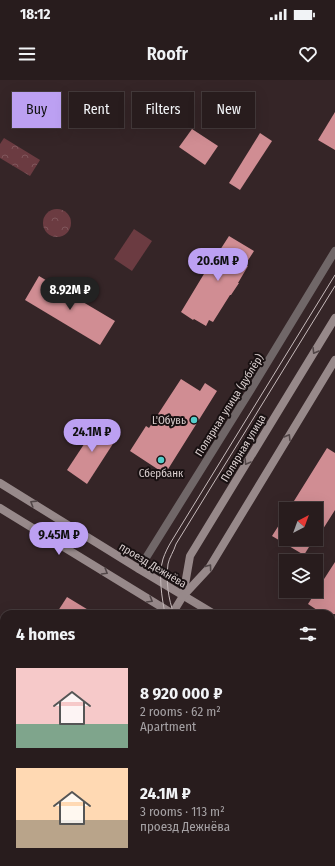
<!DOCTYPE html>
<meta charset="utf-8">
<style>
:root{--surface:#281c1d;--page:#34292a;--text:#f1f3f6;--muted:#a5a1a4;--line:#443a3b;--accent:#bca0f2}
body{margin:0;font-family:"Fira Sans Condensed",sans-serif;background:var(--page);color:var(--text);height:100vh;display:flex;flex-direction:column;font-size:15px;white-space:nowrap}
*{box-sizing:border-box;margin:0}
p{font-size:13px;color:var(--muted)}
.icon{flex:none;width:22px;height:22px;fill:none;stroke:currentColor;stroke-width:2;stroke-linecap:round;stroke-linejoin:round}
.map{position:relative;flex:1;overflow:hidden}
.details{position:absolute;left:0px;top:530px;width:335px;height:256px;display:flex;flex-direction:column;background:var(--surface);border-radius:12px 12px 0 0;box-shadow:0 4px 16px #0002,0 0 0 1px var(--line)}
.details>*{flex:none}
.top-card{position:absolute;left:12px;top:12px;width:311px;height:36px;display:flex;gap:8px}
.needle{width:26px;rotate:41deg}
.controls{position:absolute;left:279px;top:422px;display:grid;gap:8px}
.controls a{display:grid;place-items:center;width:44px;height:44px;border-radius:0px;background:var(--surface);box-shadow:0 4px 16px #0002,0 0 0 1px var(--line);font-size:20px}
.price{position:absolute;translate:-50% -34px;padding:0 9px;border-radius:14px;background:var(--accent);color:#111;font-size:13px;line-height:26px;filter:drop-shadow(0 1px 2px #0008)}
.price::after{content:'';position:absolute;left:50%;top:24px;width:12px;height:9px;margin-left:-6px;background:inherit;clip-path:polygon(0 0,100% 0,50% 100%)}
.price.current{background:#222;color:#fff}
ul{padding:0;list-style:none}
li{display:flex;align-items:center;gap:12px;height:100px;padding:0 16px}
li span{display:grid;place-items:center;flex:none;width:112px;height:80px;border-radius:0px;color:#555}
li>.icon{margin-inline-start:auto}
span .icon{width:48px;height:48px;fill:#fffc;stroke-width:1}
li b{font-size:17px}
h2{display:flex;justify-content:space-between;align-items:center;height:48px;padding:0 16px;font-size:17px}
.pill{padding:0 14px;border-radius:0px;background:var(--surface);box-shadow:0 4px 16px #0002,0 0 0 1px var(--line);font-size:14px;line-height:36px}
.pill.current{background:var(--accent);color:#111}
.status{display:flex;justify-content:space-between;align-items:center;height:28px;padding:0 20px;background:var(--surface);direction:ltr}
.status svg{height:11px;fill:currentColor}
header{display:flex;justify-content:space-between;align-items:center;height:52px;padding:0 16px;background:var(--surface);font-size:18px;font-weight:600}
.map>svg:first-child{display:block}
.park{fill:url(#park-crowns)}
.garden{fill:#6b3b41}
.building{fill:#d08d93}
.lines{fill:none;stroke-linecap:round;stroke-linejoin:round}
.minor{stroke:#706768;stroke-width:8}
.secondary{stroke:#97898a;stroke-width:8}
.tram{stroke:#c7bbbc;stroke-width:1}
.oneway{stroke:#514647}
.poi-dot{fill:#53cdca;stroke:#181011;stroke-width:1.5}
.labels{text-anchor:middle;stroke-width:4;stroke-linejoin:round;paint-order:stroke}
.street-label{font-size:11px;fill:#dbd0d0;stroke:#181011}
.poi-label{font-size:11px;fill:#dbd0d0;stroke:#181011;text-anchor:end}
</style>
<div class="status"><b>18:12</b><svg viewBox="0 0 49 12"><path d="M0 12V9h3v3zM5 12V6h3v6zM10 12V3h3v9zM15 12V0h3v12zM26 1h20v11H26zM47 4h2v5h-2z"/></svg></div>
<header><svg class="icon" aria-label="menu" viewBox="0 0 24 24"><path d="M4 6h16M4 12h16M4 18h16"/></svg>Roofr<svg class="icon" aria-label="heart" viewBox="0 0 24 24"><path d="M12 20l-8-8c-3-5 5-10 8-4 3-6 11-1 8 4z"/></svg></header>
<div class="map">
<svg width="335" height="786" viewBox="0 0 335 786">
<defs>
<pattern id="park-crowns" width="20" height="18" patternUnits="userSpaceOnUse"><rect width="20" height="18" fill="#6b3b41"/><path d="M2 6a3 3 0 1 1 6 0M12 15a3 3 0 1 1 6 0" fill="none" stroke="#80565b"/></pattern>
</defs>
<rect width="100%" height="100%" fill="#352527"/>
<!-- park -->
<g class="park">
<path d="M4 58 40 80 30 96 0 78V64Z"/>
<circle cx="57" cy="143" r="14"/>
<path d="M141 782H178L175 786H139Z"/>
</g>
<!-- garden -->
<path class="garden" d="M134 149 152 161 132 191 114 179Z"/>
<!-- building -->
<g class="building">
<path d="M335 32V70L318 60Z"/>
<path d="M192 49 218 66 205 85 179 67Z"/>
<path d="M260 53 272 61 240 110 229 103Z"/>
<path d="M229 156 254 171 245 185 248 186 238 203H239L231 215H230L213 242 209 240 206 246 194 239 193 240 181 232 219 169 220 170Z"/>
<path d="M39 196 115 241 100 265 25 220Z"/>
<path d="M181 299 200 311 205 303 217 311 165 394 130 371 146 346 149 348Z"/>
<path d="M98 343 118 356 87 404 67 390Z"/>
<path d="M327 368 335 373V430L316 460V429H289Z"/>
<path d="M286 434V459H314L304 475 272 456Z"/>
<path d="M335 482V534H323L308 524Z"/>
<path d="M67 517 95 534H56Z"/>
</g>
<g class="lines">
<!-- minor -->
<path class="minor" d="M139 489 250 311 335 171"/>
<!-- secondary -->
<g class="secondary">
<path d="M0 403 139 489 214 534"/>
<path d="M0 428 173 534"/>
<path d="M183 516 190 476 335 238"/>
<path d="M172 534 183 516 209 488 335 280"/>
<path d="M331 606 335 608"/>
<path d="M331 631 335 634"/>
<path d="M20 786 23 782"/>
</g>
<!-- tram -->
<g class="tram">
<path d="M165 534C162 518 158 495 163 479 165 473 168 467 171 462L335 195"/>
<path d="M174 534C168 519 166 500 168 484 169 478 174 471 176 464L335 206"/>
<path d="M331 658 335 660"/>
</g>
</g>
<!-- one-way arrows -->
<defs><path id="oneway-chevron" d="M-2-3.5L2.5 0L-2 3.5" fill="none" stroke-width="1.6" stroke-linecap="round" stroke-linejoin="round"/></defs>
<g class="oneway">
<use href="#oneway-chevron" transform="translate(315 271) rotate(121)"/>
<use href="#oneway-chevron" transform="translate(288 357) rotate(-59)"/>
<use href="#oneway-chevron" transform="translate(247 382) rotate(121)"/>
<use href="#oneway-chevron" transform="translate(33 423) rotate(-148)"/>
<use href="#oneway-chevron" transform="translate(209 487) rotate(-54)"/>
<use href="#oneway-chevron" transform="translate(105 492) rotate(31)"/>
<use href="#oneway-chevron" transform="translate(150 520) rotate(31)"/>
</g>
<!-- markers -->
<g class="poi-dot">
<circle cx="194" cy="340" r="4"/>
<circle cx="161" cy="380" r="4"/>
</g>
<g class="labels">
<!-- street labels -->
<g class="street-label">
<text transform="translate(229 325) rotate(-58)" y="4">Полярная улица (дублёр)</text>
<text transform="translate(243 368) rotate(-59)" y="4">Полярная улица</text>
<text transform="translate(153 485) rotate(31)" y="4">проезд Дежнёва</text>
</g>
<!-- poi labels -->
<g class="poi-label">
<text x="186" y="344">L'Обувь</text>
<text x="161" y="397" text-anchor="middle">Сбербанк</text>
</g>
</g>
</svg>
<div class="controls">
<a><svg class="needle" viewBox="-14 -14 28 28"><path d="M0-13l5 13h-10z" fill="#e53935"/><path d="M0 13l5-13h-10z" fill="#a5a1a4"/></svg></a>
<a><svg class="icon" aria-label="layers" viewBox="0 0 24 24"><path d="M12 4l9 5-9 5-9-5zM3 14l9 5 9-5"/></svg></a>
</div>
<b class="price" style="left:218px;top:202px">20.6M ₽</b>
<b class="price current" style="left:70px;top:231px">8.92M ₽</b>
<b class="price" style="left:92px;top:373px">24.1M ₽</b>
<b class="price" style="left:59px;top:476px">9.45M ₽</b>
<div class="top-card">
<a class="pill current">Buy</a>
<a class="pill">Rent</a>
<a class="pill">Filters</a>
<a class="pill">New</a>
</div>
<section class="details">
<h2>4 homes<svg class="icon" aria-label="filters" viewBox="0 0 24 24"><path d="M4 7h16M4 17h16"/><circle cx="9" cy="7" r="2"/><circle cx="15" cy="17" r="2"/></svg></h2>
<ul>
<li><span style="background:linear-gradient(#f6c9c9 70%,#7fa58c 0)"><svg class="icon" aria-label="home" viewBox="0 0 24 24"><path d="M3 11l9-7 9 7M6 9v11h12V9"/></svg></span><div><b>8 920 000 ₽</b><p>2 rooms · 62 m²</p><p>Apartment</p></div></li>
<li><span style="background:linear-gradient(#ffd9b3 65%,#b9a48a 0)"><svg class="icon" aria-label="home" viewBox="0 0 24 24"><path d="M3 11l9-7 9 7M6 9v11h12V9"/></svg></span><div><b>24.1M ₽</b><p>3 rooms · 113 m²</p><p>проезд Дежнёва</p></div></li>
</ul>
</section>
</div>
